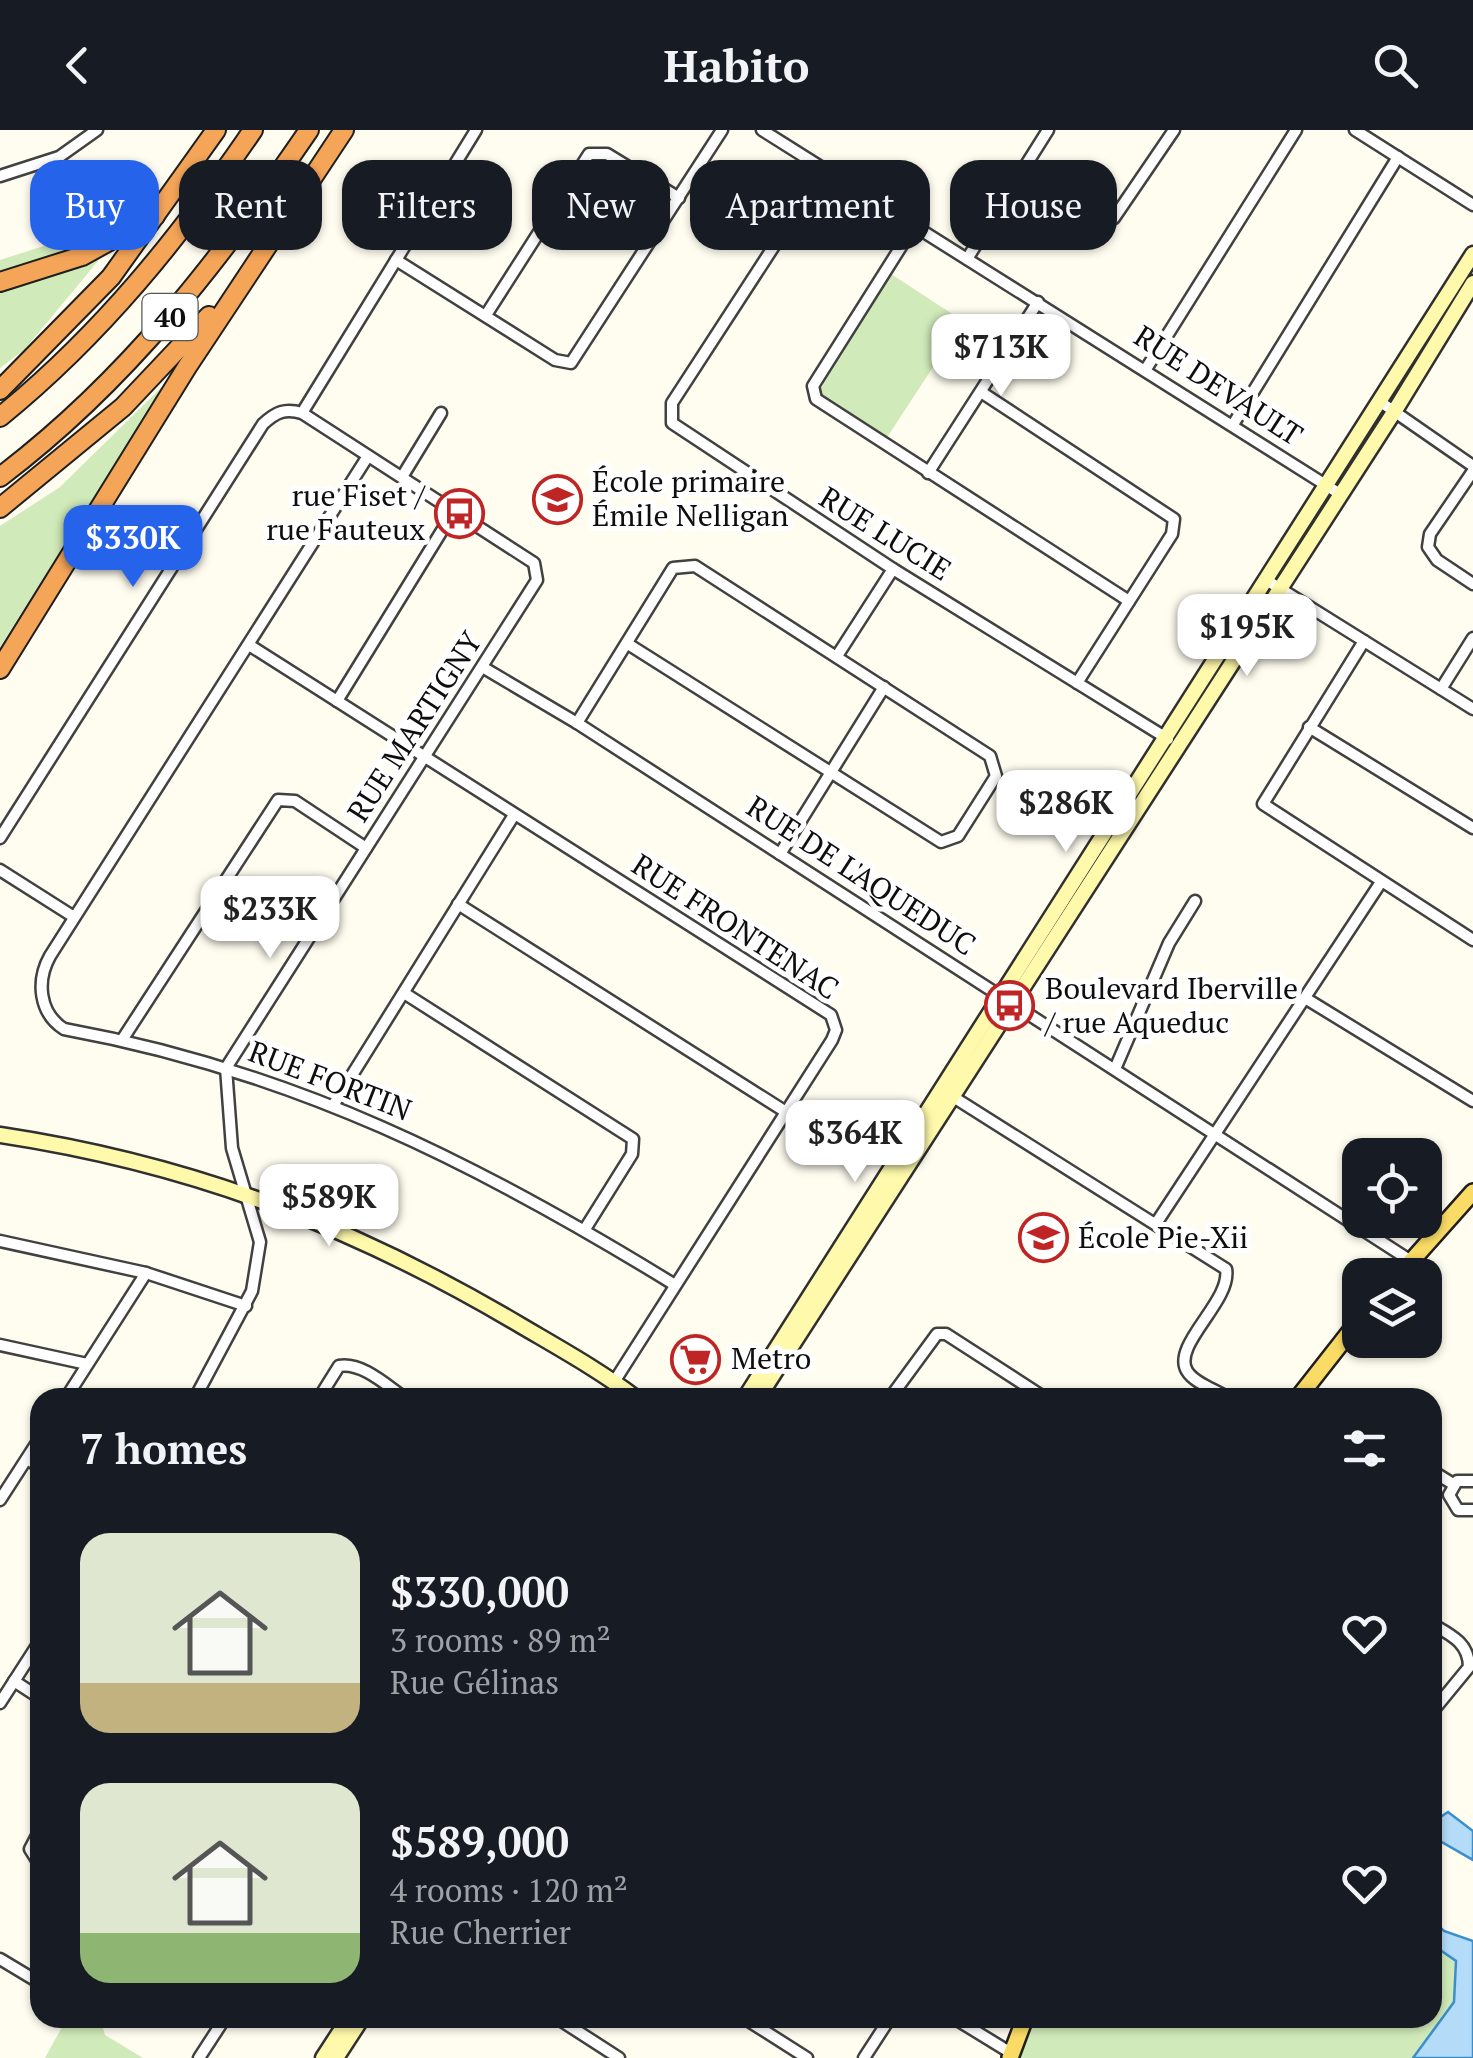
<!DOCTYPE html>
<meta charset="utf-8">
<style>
:root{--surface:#171b24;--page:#242831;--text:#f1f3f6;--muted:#9ea1a6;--accent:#2563eb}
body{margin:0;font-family:"PT Serif",serif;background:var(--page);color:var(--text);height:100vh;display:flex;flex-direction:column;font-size:38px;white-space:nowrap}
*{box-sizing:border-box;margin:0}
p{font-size:32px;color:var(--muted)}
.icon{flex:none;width:55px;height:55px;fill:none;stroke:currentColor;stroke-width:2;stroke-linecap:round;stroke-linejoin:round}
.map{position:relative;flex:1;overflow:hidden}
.side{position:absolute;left:30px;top:1258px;width:1412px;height:640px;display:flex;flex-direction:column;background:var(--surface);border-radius:30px;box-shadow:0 2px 8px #0004}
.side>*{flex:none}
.banner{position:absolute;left:30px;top:30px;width:1415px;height:90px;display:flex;gap:20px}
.fabs{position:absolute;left:1342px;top:1008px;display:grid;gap:20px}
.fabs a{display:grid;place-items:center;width:100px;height:100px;border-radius:20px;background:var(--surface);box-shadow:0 2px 8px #0004;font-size:50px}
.price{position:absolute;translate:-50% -85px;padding:0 22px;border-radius:20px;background:#fff;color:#222;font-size:32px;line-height:65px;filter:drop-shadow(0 2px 5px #0008)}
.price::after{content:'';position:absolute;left:50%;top:60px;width:30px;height:22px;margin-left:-15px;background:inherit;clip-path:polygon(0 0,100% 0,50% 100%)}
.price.on{background:var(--accent);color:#fff}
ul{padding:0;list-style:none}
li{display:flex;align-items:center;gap:30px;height:250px;padding:0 50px}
li span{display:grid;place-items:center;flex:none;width:280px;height:200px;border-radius:30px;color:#555}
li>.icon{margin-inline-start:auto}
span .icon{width:120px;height:120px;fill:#fffc;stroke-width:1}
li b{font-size:42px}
h2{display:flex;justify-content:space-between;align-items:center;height:120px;padding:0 50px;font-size:42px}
.pill{padding:0 35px;border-radius:30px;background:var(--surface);box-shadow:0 2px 8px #0004;font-size:35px;line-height:90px}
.pill.on{background:var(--accent);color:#fff}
header{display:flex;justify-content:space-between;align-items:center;height:130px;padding:0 50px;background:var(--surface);font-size:45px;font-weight:600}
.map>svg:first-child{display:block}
.green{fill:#d0eab9}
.water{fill:#b4dbf7;stroke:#3a8ece;stroke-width:2.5}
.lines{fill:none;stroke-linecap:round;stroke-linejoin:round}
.street-casing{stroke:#414141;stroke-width:15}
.secondary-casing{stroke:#303030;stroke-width:19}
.primary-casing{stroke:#1f1f1f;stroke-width:20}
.highway-casing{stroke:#1f1f1f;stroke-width:22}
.street{stroke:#fff;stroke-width:10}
.secondary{stroke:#fff9ab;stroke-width:14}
.primary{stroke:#f9db65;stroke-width:15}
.highway{stroke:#f5a558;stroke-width:18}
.labels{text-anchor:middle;stroke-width:10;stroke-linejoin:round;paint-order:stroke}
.shield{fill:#fff;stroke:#565656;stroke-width:2.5}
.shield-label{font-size:28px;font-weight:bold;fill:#0e0e0e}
.street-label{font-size:30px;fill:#0e0e0e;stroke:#fff}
.poi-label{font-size:30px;fill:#0e0e0e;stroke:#fff;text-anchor:start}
</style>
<header><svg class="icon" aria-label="back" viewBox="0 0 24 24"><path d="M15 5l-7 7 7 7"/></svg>Habito<svg class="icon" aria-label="search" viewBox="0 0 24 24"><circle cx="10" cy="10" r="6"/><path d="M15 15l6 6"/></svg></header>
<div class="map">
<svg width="1473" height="1928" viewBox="0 0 1473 1928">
<rect width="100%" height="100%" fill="#fffdf0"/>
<!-- green -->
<g class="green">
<path d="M143 77 24 220 0 238V130L72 107Z"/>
<path d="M891 144 963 191 886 309 822 267 820 260Z"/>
<path d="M166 253 0 517V396L60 357Z"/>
<path d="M1433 1815 1456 1831 1454 1872 1413 1928H1010L1025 1888H1432Z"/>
<path d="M67 1888H100L105 1905 143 1928H45Z"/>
</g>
<!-- water -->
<g class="water">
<path d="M1448 1682 1473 1701V1730L1433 1707V1692Z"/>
<path d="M1433 1791 1444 1801 1473 1811V1928H1413L1454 1872 1456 1831 1433 1815Z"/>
</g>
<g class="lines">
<defs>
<g id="street">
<path d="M762 0 1340 364"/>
<path d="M1355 0 1473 75"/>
<path d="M1024 38 1099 85 1114 88 1174 0"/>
<path d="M824 39 672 273V293L893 439 1168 609"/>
<path d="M0 46 59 27 97 0"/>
<path d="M914 96 813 256 816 269 1129 471"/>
<path d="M967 129 1048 0"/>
<path d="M396 130 555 230 571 233 722 0"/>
<path d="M486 185 589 24H607L679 68"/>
<path d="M1146 239 1296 0"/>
<path d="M981 262 1174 389 1172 404 1077 553"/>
<path d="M1382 273 1473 336"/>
<path d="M302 283 476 0"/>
<path d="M1234 293 1398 27"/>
<path d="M368 326 50 826C36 851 39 883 64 899 294 941 477 1033 675 1155"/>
<path d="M1473 341 1430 404 1428 417 1437 430 1473 454"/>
<path d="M928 343 1038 172"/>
<path d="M402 347 441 283"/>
<path d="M1268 451 1473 579"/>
<path d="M1364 511 1263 674 1473 810"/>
<path d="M249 515 831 885 836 900 832 910 614 1252"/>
<path d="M837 526 893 439"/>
<path d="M484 538 577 593 1411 1131"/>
<path d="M1441 559 1473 508"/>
<path d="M337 571 454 381"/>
<path d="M577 593 673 438 695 436 990 626 996 646 958 706 941 712 628 514"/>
<path d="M1309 597 1473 698"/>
<path d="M0 708 263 294C276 282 285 278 302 283L534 433 537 450 226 938 232 1018 260 1112 252 1161 195 1268"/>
<path d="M780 724 884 557"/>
<path d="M0 740 74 787"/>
<path d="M458 774 786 982"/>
<path d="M404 863 633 1009 632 1024 585 1099"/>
<path d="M1305 868 1473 971"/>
<path d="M122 910 278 670 295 671 366 718"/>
<path d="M1115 939 1169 813 1195 771"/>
<path d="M947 963 1226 1139C1232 1171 1171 1215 1187 1241 1194 1253 1216 1260 1228 1268"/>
<path d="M334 974 514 685"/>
<path d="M1157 1092 1381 752"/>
<path d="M0 1111 146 1143 246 1176"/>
<path d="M0 1215 87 1234"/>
<path d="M66 1268 146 1143"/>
<path d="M319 1268 339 1236C362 1232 386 1255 405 1268"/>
<path d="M890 1268 937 1204H946L1045 1268"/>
<path d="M27 1329 40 1337"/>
<path d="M1432 1341 1453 1354"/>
<path d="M1473 1351H1457L1449 1365 1458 1380H1473"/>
<path d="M0 1370 40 1308"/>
<path d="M1432 1494C1451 1505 1469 1513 1469 1537L1432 1582"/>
<path d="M14 1551 40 1568"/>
<path d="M0 1573 40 1511"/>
<path d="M40 1700 30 1719 40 1735"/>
<path d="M0 1829 40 1853"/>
<path d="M557 1888 619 1928"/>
<path d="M744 1888 807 1928"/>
<path d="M954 1888 1011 1923"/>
<path d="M199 1928 225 1888"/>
<path d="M864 1928 890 1888"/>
</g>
<g id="secondary">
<path d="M0 1005C192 1034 353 1096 520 1195 559 1218 599 1240 636 1268"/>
<path d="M745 1268 1473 124"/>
<path d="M758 1268 1394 282 1473 153"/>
<path d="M323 1928 349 1888"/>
<path d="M336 1928 362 1888"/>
</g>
<g id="primary">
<path d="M1399 1145 1473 1062"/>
<path d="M1298 1268 1360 1189"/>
<path d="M1010 1928 1025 1888"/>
</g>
<g id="highway">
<path d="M0 152 82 126 155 86"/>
<path d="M0 260 111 147 216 0"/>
<path d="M0 287C101 205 180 107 253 0"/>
<path d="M0 347C127 251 220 130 309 0"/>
<path d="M0 378 123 277 209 186"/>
<path d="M0 539 187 237 344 0"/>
</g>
</defs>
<!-- street casing -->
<use href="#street" class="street-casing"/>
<!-- secondary casing -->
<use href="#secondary" class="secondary-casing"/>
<!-- primary casing -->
<use href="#primary" class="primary-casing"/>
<!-- highway casing -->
<use href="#highway" class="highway-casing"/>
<!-- street -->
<use href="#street" class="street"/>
<!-- secondary -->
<use href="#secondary" class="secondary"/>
<!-- primary -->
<use href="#primary" class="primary"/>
<!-- highway -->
<use href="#highway" class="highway"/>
</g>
<!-- icons -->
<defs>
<symbol id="school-ring" viewBox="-11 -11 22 22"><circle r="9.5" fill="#fff" stroke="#c02526" stroke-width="1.5"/><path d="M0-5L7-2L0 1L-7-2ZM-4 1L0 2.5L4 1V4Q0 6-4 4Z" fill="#c02526"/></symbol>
<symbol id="bus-ring" viewBox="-11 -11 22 22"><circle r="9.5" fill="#fff" stroke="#c02526" stroke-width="1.5"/><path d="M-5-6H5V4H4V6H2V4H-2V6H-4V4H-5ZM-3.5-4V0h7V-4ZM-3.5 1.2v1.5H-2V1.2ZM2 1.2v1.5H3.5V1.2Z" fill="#c02526"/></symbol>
<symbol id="supermarket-ring" viewBox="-11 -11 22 22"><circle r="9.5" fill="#fff" stroke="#c02526" stroke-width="1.5"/><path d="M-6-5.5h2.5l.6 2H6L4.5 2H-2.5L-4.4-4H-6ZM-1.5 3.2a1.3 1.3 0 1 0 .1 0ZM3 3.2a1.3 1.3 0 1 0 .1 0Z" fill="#c02526"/></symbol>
</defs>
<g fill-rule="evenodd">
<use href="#school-ring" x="530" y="342" width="55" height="55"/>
<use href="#bus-ring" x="432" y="356" width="55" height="55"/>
<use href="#bus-ring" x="982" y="848" width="55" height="55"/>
<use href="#school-ring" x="1016" y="1080" width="55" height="55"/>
<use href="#supermarket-ring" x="668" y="1202" width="55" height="55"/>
</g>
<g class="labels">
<!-- shield labels -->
<rect class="shield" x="142.5" y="164" width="55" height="46" rx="8"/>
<g class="shield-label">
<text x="170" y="197">40</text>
</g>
<!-- street labels -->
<g class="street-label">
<text transform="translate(1218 256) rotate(33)" y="10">RUE DEVAULT</text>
<text transform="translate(885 404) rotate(32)" y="10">RUE LUCIE</text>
<text transform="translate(415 597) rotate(-57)" y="10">RUE MARTIGNY</text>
<text transform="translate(861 746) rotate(33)" y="10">RUE DE L'AQUEDUC</text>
<text transform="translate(735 797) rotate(33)" y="10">RUE FRONTENAC</text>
<text transform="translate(330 951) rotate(21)" y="10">RUE FORTIN</text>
</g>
<!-- poi labels -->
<g class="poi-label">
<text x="592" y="362">École primaire<tspan x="592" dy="34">Émile Nelligan</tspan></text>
<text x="425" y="376" text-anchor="end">rue Fiset /<tspan x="425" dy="34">rue Fauteux</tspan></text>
<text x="1045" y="869">Boulevard Iberville<tspan x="1045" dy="34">/ rue Aqueduc</tspan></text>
<text x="1078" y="1118">École Pie-Xii</text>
<text x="731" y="1239">Metro</text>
</g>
</g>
</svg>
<div class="fabs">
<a><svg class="icon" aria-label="locate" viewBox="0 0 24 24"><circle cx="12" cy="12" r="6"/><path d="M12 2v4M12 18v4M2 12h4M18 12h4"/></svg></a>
<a><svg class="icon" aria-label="layers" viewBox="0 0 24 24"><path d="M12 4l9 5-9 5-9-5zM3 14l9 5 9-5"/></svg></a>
</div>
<b class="price" style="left:1001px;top:269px">$713K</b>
<b class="price on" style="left:133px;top:460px">$330K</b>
<b class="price" style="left:1247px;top:549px">$195K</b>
<b class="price" style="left:1066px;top:725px">$286K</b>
<b class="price" style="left:270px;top:831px">$233K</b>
<b class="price" style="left:855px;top:1055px">$364K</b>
<b class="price" style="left:329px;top:1119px">$589K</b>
<div class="banner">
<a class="pill on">Buy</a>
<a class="pill">Rent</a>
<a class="pill">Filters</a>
<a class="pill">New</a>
<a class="pill">Apartment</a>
<a class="pill">House</a>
</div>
<section class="side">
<h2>7 homes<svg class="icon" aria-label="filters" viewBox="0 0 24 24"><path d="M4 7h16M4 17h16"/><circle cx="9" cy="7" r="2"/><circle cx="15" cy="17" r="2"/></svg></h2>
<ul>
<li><span style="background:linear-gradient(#dfe7d0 75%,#c2b280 0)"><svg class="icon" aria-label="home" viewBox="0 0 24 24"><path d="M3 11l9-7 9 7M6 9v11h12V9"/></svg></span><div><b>$330,000</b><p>3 rooms · 89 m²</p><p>Rue Gélinas</p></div><svg class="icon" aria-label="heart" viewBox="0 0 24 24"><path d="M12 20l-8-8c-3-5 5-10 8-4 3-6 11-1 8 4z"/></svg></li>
<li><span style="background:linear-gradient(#dfe7d0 75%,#8fb573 0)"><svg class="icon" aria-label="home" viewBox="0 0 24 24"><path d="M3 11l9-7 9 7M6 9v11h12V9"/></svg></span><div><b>$589,000</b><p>4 rooms · 120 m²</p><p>Rue Cherrier</p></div><svg class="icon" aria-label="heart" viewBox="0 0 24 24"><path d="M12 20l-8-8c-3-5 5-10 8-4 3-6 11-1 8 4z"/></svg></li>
</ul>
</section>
</div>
